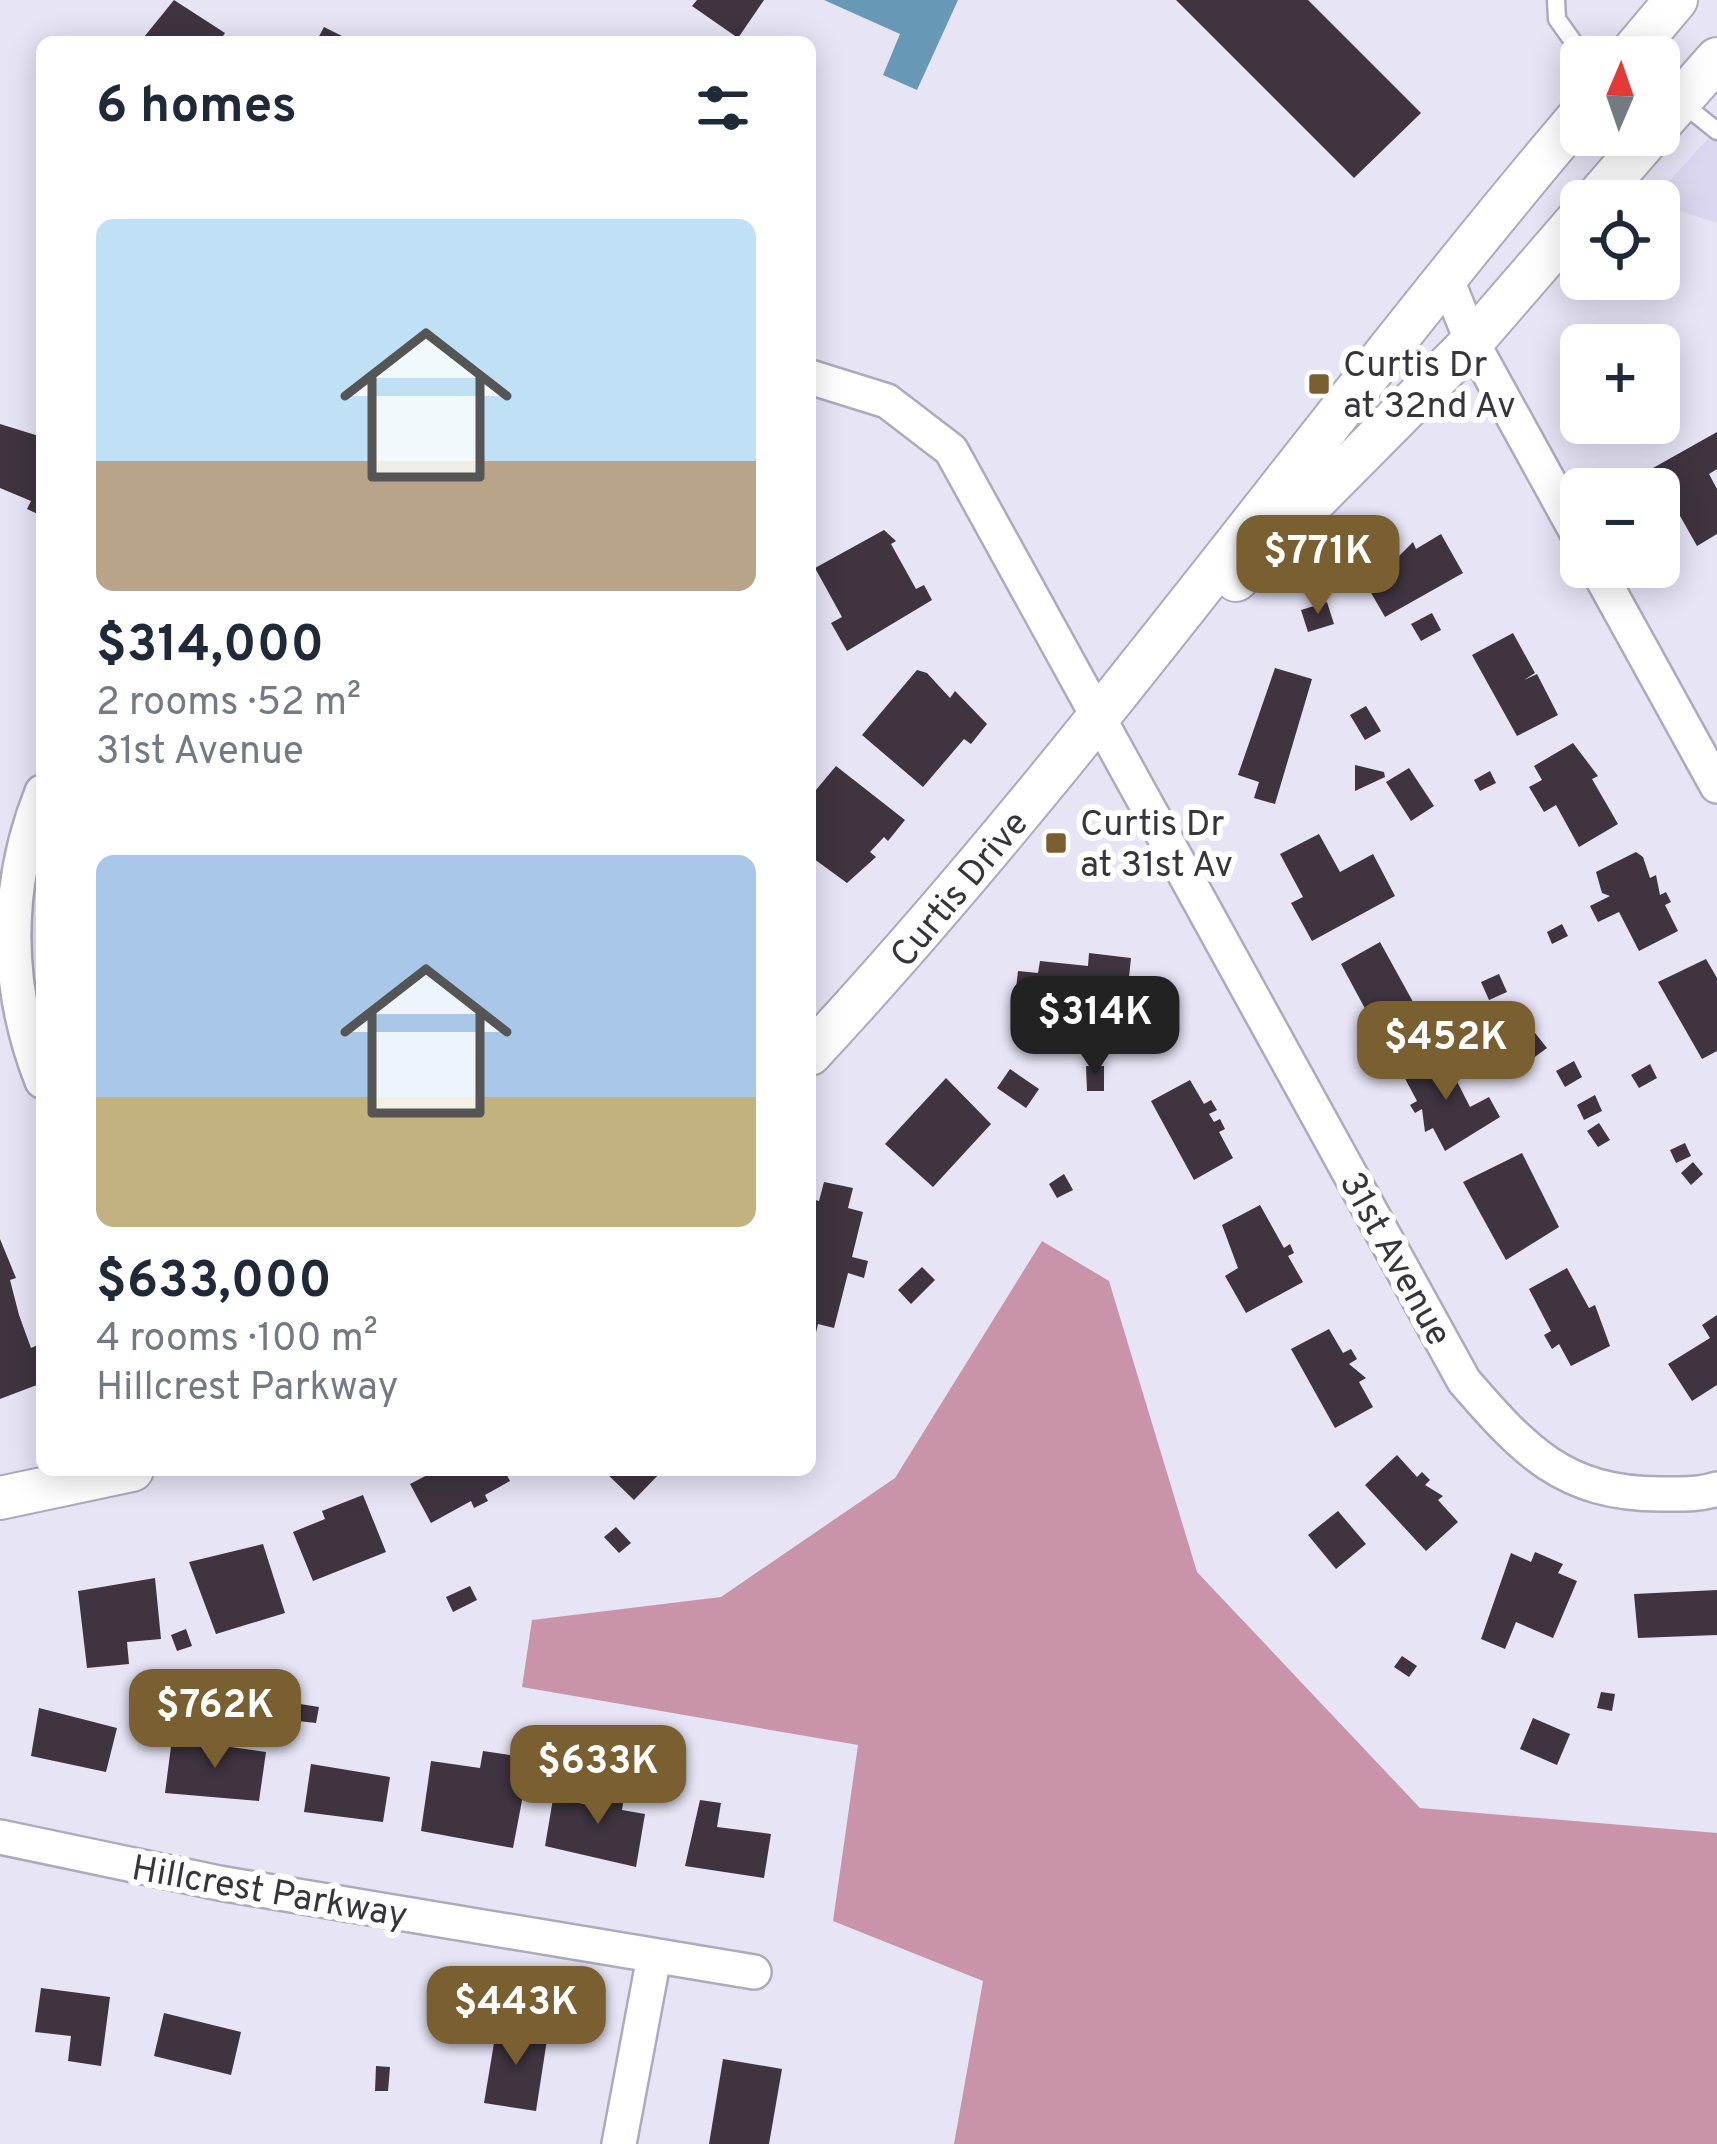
<!DOCTYPE html>
<meta charset="utf-8">
<style>
:root{--surface:#fff;--page:#f6f6f7;--text:#1f2937;--muted:#747a83;--accent:#7a5f31}
body{margin:0;font-family:Overpass,sans-serif;background:var(--page);color:var(--text);height:100vh;display:flex;flex-direction:column;font-size:45px;white-space:nowrap}
*{box-sizing:border-box;margin:0}
p{font-size:39px;color:var(--muted)}
.icon{flex:none;width:66px;height:66px;fill:none;stroke:currentColor;stroke-width:2;stroke-linecap:round;stroke-linejoin:round}
.map{position:relative;flex:1;overflow:hidden}
.sheet{position:absolute;left:36px;top:36px;width:780px;height:1440px;display:flex;flex-direction:column;background:var(--surface);border-radius:18px;box-shadow:0 6px 30px #0003}
.sheet>*{flex:none}
.needle{width:78px;rotate:2deg}
.fabs{position:absolute;left:1560px;top:36px;display:grid;gap:24px}
.fabs a{display:grid;place-items:center;width:120px;height:120px;border-radius:18px;background:var(--surface);box-shadow:0 6px 30px #0003;font-size:60px}
.price{position:absolute;translate:-50% -102px;padding:0 27px;border-radius:24px;background:var(--accent);color:#fff;font-size:39px;line-height:78px;filter:drop-shadow(0 3px 6px #0008)}
.price::after{content:'';position:absolute;left:50%;top:72px;width:36px;height:27px;margin-left:-18px;background:inherit;clip-path:polygon(0 0,100% 0,50% 100%)}
.price.selected{background:#222;color:#fff}
ul{padding:0;list-style:none}
li{display:grid;align-content:center;gap:24px;height:636px;padding:0 60px}
li span{display:grid;place-items:center;height:372px;border-radius:18px;color:#555}
li>.icon{margin-inline-start:auto}
span .icon{width:216px;height:216px;fill:#fffc;stroke-width:1}
li b{font-size:51px}
h2{display:flex;justify-content:space-between;align-items:center;height:144px;padding:0 60px;font-size:51px}
.map>svg:first-child{display:block}
.built{fill:#dbd7f0}
.forest{fill:#c994aa}
.water{fill:#6799b7}
.building{fill:#3f3440}
.lines{fill:none;stroke-linecap:round;stroke-linejoin:round}
.service-casing{stroke:#adabbb;stroke-width:21}
.minor-casing{stroke:#adabbb;stroke-width:38}
.tertiary-casing{stroke:#adabbb;stroke-width:46}
.service{stroke:#fff;stroke-width:16}
.minor{stroke:#fff;stroke-width:33}
.tertiary{stroke:#fff;stroke-width:42}
.poi-dot{fill:#7a5f31;stroke:#fff;stroke-width:4.5}
.labels{text-anchor:middle;stroke-width:12;stroke-linejoin:round;paint-order:stroke}
.poi-label{font-size:36px;fill:#36353c;stroke:#fff;text-anchor:start}
.street-label{font-size:36px;fill:#36353c;stroke:#fff}
</style>
<div class="map">
<svg width="1717" height="2144" viewBox="0 0 1717 2144">
<rect width="100%" height="100%" fill="#e6e4f5"/>
<!-- built -->
<path class="built" d="M1717 129V223L1651 201Z"/>
<!-- forest -->
<path class="forest" d="M1042 1241 1109 1281 1197 1572 1420 1808 1717 1833V2144H954L983 1981 833 1921 858 1745 522 1687 532 1620 721 1597 895 1478Z"/>
<!-- water -->
<path class="water" d="M824 0H958L917 90 883 75 900 34Z"/>
<!-- building -->
<g class="building">
<path d="M174 0 225 33 219 42H140Z"/>
<path d="M697 0H764L738 38 692 6Z"/>
<path d="M1176 0H1308L1421 113 1354 178Z"/>
<path d="M324 27 354 42H316Z"/>
<path d="M1659 386 1674 413 1659 421Z"/>
<path d="M0 424 42 437V516L27 509 31 501 0 488Z"/>
<path d="M1717 432V469L1709 474 1717 489V534L1697 546 1653 468Z"/>
<path d="M884 530 896 541 891 544 916 589 924 585 932 600 847 651 831 623 842 617 815 568Z"/>
<path d="M1441 534 1463 573 1385 617 1363 579 1387 565 1382 558 1393 551 1397 558 1413 542 1416 549Z"/>
<path d="M1327 602 1334 624 1308 632 1301 610Z"/>
<path d="M1432 613 1441 630 1421 641 1411 624Z"/>
<path d="M1513 633 1535 673 1524 680 1537 674 1558 715 1517 736 1472 655Z"/>
<path d="M1275 668 1312 679 1275 804 1254 798 1259 782 1238 775Z"/>
<path d="M917 670 927 673 950 698 955 691 987 724 971 744 964 739 923 787 862 735Z"/>
<path d="M1366 706 1381 731 1365 740 1350 715Z"/>
<path d="M1573 743 1598 776 1592 779 1618 824 1579 847 1556 805 1544 812 1529 787 1542 780 1534 766Z"/>
<path d="M1355 765 1384 772 1385 777 1355 791Z"/>
<path d="M836 766 905 820 888 841 884 837 870 852 876 857 847 883 810 856V797Z"/>
<path d="M1409 768 1434 806 1411 821 1386 782Z"/>
<path d="M1490 771 1496 783 1480 791 1474 780Z"/>
<path d="M1319 834 1340 872 1373 854 1395 896 1312 941 1291 903 1303 897 1280 854Z"/>
<path d="M1636 852 1643 857 1650 878 1656 875 1660 895 1666 892 1671 902 1665 905 1678 931 1639 951 1619 912 1598 922 1590 906 1610 896 1602 893 1596 872Z"/>
<path d="M1562 924 1568 936 1552 944 1547 932Z"/>
<path d="M1380 942 1423 1020 1383 1042 1341 964Z"/>
<path d="M1089 953 1131 958 1123 1036 1080 1031 1082 1009 1014 1007 1018 971 1038 973 1040 961 1088 966Z"/>
<path d="M1706 959 1717 978V1051L1702 1059 1658 982Z"/>
<path d="M1499 974 1507 992 1489 1000 1481 982Z"/>
<path d="M1535 1033 1547 1048 1532 1059 1520 1045Z"/>
<path d="M1442 1052 1470 1107 1489 1097 1500 1117 1445 1151 1433 1128 1425 1132 1422 1109 1415 1113 1410 1105 1417 1101 1402 1073Z"/>
<path d="M1574 1061 1582 1077 1565 1087 1556 1071Z"/>
<path d="M1650 1064 1657 1078 1639 1088 1631 1075Z"/>
<path d="M1086 1066H1104V1091H1087Z"/>
<path d="M1010 1069 1039 1089 1026 1108 997 1088Z"/>
<path d="M946 1078 991 1124 933 1187 885 1144Z"/>
<path d="M1190 1080 1204 1104 1211 1100 1217 1110 1209 1114 1214 1122 1220 1119 1225 1129 1219 1132 1233 1158 1194 1180 1151 1101Z"/>
<path d="M1595 1095 1602 1111 1584 1120 1577 1105Z"/>
<path d="M1599 1123 1610 1140 1598 1147 1587 1131Z"/>
<path d="M1685 1143 1691 1156 1676 1163 1670 1150Z"/>
<path d="M1522 1153 1559 1227 1506 1260 1463 1182Z"/>
<path d="M1693 1162 1703 1174 1691 1185 1681 1173Z"/>
<path d="M1064 1174 1073 1190 1057 1198 1049 1184Z"/>
<path d="M824 1182 853 1188 848 1208 863 1212 852 1257 868 1261 864 1278 848 1273 834 1328 818 1324 814 1341 810 1209 812 1199 819 1201Z"/>
<path d="M1260 1205 1284 1248 1290 1244 1294 1253 1288 1256 1303 1282 1246 1313 1225 1276 1238 1268 1222 1225Z"/>
<path d="M0 1239 16 1278 10 1280 19 1315 31 1348 38 1345 42 1357V1383L0 1399Z"/>
<path d="M922 1267 935 1280 911 1304 898 1290Z"/>
<path d="M1567 1268 1589 1308 1595 1305 1610 1346 1571 1366 1559 1344 1552 1349 1544 1335 1551 1331 1529 1289Z"/>
<path d="M1717 1315V1385L1692 1401 1668 1364 1710 1338 1702 1325Z"/>
<path d="M1329 1329 1343 1353 1351 1349 1357 1359 1349 1364 1366 1378 1359 1382 1373 1407 1335 1428 1291 1349Z"/>
<path d="M1397 1455 1417 1477 1422 1472 1430 1480 1425 1485 1443 1496 1438 1500 1458 1522 1426 1551 1365 1485Z"/>
<path d="M437 1470H504L510 1481 485 1495 488 1501 474 1508 471 1501 431 1523 410 1484Z"/>
<path d="M603 1470H663L634 1500Z"/>
<path d="M363 1495 386 1552 313 1581 293 1532 325 1519 322 1511Z"/>
<path d="M1338 1511 1366 1544 1336 1569 1308 1535Z"/>
<path d="M616 1527 631 1543 619 1553 604 1537Z"/>
<path d="M263 1544 285 1613 216 1634 189 1562Z"/>
<path d="M1535 1552 1563 1564 1558 1573 1577 1581 1553 1638 1516 1622 1505 1649 1481 1639 1511 1553 1531 1562Z"/>
<path d="M155 1578 161 1639 127 1642 129 1664 87 1668 78 1591Z"/>
<path d="M470 1586 477 1600 453 1612 446 1597Z"/>
<path d="M1717 1590V1635L1638 1638 1634 1594Z"/>
<path d="M186 1629 192 1646 177 1651 171 1635Z"/>
<path d="M1402 1656 1417 1666 1409 1677 1394 1667Z"/>
<path d="M1601 1692 1615 1694 1612 1711 1597 1708Z"/>
<path d="M159 1702 175 1704 171 1725 156 1722Z"/>
<path d="M300 1704 319 1707 316 1723 298 1721Z"/>
<path d="M39 1708 117 1728 106 1772 31 1756Z"/>
<path d="M1533 1718 1570 1734 1557 1765 1520 1749Z"/>
<path d="M172 1739 266 1752 259 1801 165 1793Z"/>
<path d="M483 1751 530 1758 513 1848 421 1831 431 1761 480 1768Z"/>
<path d="M311 1764 390 1777 383 1822 304 1812Z"/>
<path d="M602 1780 626 1784 622 1810 645 1814 636 1867 545 1846 553 1799 598 1806Z"/>
<path d="M700 1800 721 1803 717 1827 771 1834 764 1878 685 1866Z"/>
<path d="M41 1988 110 1997 101 2066 68 2061 71 2036 35 2032Z"/>
<path d="M164 2013 241 2032 231 2075 154 2056Z"/>
<path d="M497 2025 548 2033 536 2111 484 2103Z"/>
<path d="M723 2059 782 2069 769 2144H709Z"/>
<path d="M376 2066 390 2067 388 2091H375Z"/>
</g>
<g class="lines">
<defs>
<g id="service">
<path d="M1556 0 1557 19 1584 57"/>
<path d="M1682 103 1717 131"/>
</g>
<g id="minor">
<path d="M1445 275 1472 342 1581 540"/>
<path d="M810 377 887 401 951 450 1464 1381C1524 1450 1563 1494 1661 1494 1680 1494 1699 1495 1717 1489"/>
<path d="M1596 567 1717 786"/>
<path d="M42 792C4 887 5 987 42 1081"/>
<path d="M0 1837 219 1883 754 1972"/>
<path d="M619 2144 654 1957"/>
</g>
<g id="tertiary">
<path d="M1628 57 1676 0"/>
<path d="M1659 125 1717 59"/>
<path d="M1594 201 1651 135"/>
<path d="M1236 580 1472 342 1581 216"/>
<path d="M810 1054C1086 757 1319 423 1581 114"/>
<path d="M0 1498 132 1470"/>
</g>
</defs>
<!-- service casing -->
<use href="#service" class="service-casing"/>
<!-- minor casing -->
<use href="#minor" class="minor-casing"/>
<!-- tertiary casing -->
<use href="#tertiary" class="tertiary-casing"/>
<!-- service -->
<use href="#service" class="service"/>
<!-- minor -->
<use href="#minor" class="minor"/>
<!-- tertiary -->
<use href="#tertiary" class="tertiary"/>
</g>
<!-- markers -->
<g class="poi-dot">
<rect x="1307" y="372" width="24" height="24" rx="6"/>
<rect x="1044" y="831" width="24" height="24" rx="6"/>
</g>
<g class="labels">
<!-- poi labels -->
<g class="poi-label">
<text x="1343" y="376">Curtis Dr<tspan x="1343" dy="41">at 32nd Av</tspan></text>
<text x="1080" y="835">Curtis Dr<tspan x="1080" dy="41">at 31st Av</tspan></text>
</g>
<!-- street labels -->
<g class="street-label">
<text transform="translate(958 888) rotate(-50)" y="13">Curtis Drive</text>
<text transform="translate(1397 1258) rotate(61)" y="13">31st Avenue</text>
<text transform="translate(270 1890) rotate(10)" y="13">Hillcrest Parkway</text>
</g>
</g>
</svg>
<div class="fabs">
<a><svg class="needle" viewBox="-14 -14 28 28"><path d="M0-13l5 13h-10z" fill="#e53935"/><path d="M0 13l5-13h-10z" fill="#747a83"/></svg></a>
<a><svg class="icon" aria-label="locate" viewBox="0 0 24 24"><circle cx="12" cy="12" r="6"/><path d="M12 2v4M12 18v4M2 12h4M18 12h4"/></svg></a>
<a>+</a>
<a>−</a>
</div>
<b class="price" style="left:1318px;top:617px">$771K</b>
<b class="price selected" style="left:1095px;top:1078px">$314K</b>
<b class="price" style="left:1446px;top:1103px">$452K</b>
<b class="price" style="left:215px;top:1771px">$762K</b>
<b class="price" style="left:598px;top:1827px">$633K</b>
<b class="price" style="left:516px;top:2068px">$443K</b>
<section class="sheet">
<h2>6 homes<svg class="icon" aria-label="filters" viewBox="0 0 24 24"><path d="M4 7h16M4 17h16"/><circle cx="9" cy="7" r="2"/><circle cx="15" cy="17" r="2"/></svg></h2>
<ul>
<li><span style="background:linear-gradient(#bfe0f5 65%,#b9a48a 0)"><svg class="icon" aria-label="home" viewBox="0 0 24 24"><path d="M3 11l9-7 9 7M6 9v11h12V9"/></svg></span><div><b>$314,000</b><p>2 rooms · 52 m²</p><p>31st Avenue</p></div></li>
<li><span style="background:linear-gradient(#a9c7e8 65%,#c2b280 0)"><svg class="icon" aria-label="home" viewBox="0 0 24 24"><path d="M3 11l9-7 9 7M6 9v11h12V9"/></svg></span><div><b>$633,000</b><p>4 rooms · 100 m²</p><p>Hillcrest Parkway</p></div></li>
</ul>
</section>
</div>
